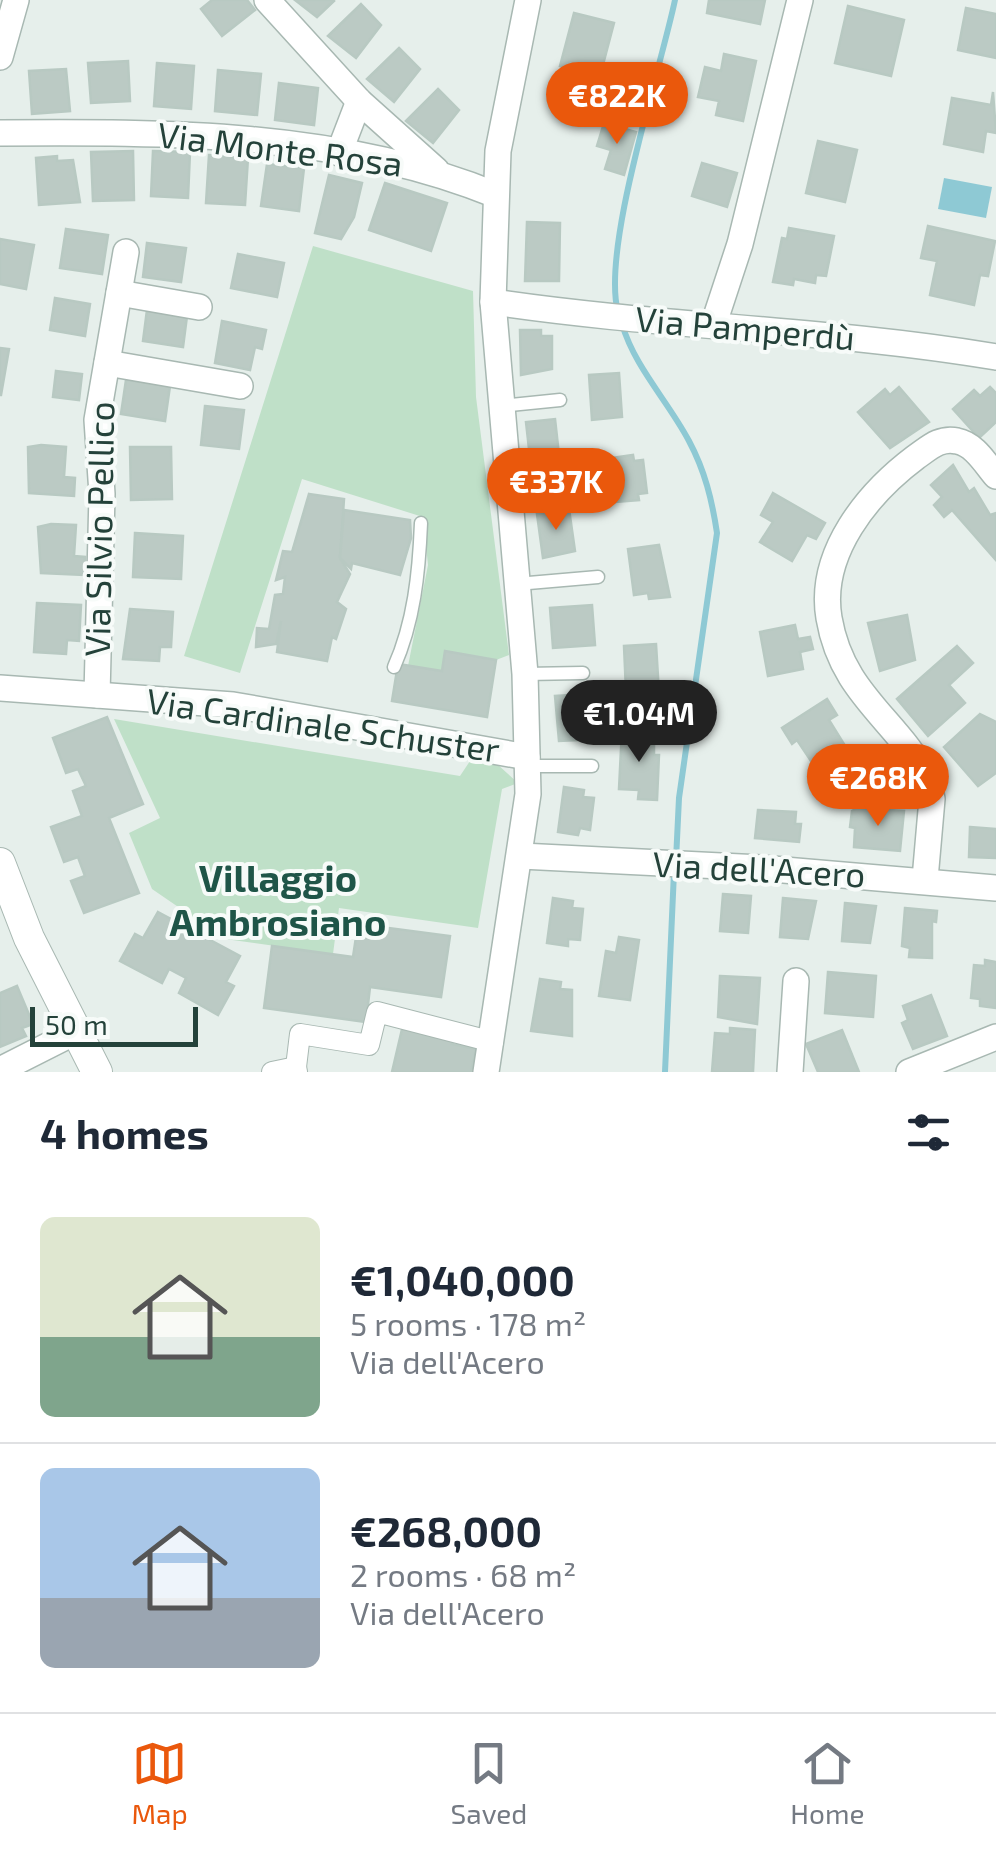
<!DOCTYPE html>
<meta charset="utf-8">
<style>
:root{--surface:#fff;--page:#f2f2f3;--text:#1f2937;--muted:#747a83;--line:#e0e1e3;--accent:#ea580c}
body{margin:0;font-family:"Exo 2",sans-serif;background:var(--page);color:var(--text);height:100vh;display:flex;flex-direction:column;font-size:38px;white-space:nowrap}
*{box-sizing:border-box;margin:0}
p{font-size:32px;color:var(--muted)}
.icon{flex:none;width:55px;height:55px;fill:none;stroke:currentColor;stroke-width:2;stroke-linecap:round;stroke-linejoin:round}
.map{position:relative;height:1072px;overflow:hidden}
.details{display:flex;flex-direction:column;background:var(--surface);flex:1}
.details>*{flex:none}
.scale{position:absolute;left:30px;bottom:25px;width:168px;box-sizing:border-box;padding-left:10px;border:5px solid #24423a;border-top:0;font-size:28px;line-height:35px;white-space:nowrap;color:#24423a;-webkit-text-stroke:8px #f7fbf9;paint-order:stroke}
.price{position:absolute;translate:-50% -85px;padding:0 22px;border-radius:35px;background:var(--accent);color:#fff;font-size:32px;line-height:65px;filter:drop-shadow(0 2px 5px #0008)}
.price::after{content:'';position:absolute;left:50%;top:60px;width:30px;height:22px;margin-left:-15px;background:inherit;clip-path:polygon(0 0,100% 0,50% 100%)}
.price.current{background:#222;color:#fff}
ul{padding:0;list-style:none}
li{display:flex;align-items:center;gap:30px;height:250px;padding:0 40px}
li+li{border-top:2px solid var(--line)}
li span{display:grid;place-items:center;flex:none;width:280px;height:200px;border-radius:15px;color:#555}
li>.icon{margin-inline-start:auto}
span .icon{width:120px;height:120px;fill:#fffc;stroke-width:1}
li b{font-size:42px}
h2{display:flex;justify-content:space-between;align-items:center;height:120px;padding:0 40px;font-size:42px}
.tabs{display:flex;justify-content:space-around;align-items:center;height:140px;border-top:2px solid var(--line);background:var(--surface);font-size:28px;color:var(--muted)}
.tabs a{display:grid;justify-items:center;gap:5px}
.tabs .current{color:var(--accent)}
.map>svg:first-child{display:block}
.green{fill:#bfe0c8}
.water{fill:#8ec9d4}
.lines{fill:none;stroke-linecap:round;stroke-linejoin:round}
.stream{stroke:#8ec9d4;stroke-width:6}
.building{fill:#bbcac4;stroke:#b8c9c2;stroke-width:2.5}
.service-casing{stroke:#a8b8b2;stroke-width:15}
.pedestrian-casing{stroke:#a8b8b2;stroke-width:22}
.minor-casing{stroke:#a8b8b2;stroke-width:28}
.tertiary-casing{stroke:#a8b8b2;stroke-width:32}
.service{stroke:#fff;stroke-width:12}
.pedestrian{stroke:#fff;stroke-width:20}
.minor{stroke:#fff;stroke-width:25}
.tertiary{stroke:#fff;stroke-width:30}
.labels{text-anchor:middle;stroke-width:8;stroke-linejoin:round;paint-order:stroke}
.street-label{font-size:35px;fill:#24423a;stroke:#f7fbf9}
.neighbourhood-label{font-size:38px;font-weight:bold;fill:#1f5548;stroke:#f7fbf9}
</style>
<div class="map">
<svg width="996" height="1072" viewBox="0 0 996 1072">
<rect width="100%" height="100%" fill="#e6efeb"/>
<!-- green -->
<g class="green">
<path d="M313 246 473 291 476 397 509 655 496 660 446 651 442 671 408 666 428 565 423 517 302 479 240 673 184 656Z"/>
<path d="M114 719 460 776 472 758 497 764 518 783 502 789 478 928 339 908 333 954 225 939 152 889 129 833 160 818Z"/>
</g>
<!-- water -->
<path class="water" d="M944 178 992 187 986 218 938 209Z"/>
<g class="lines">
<!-- stream -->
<g class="stream">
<path d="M618 312C601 249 660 72 675 0"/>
<path d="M622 324C635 368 668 401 689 441 705 471 712 500 717 533L679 798 676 860"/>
<path d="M665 1072 674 872"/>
</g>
</g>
<!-- building -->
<g class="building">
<path d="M212 0H247L255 10 222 36 201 9Z"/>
<path d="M295 0H333L334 1 317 17Z"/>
<path d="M709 0H765L760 24 707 13Z"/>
<path d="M361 4 381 25 356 58 328 36Z"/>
<path d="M848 6 904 20 891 76 835 63Z"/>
<path d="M966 8 996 14V58L958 50Z"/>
<path d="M574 13 614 23 600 76 560 66Z"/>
<path d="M399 48 420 69 394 102 367 79Z"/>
<path d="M724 54 756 61 743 121 716 115 719 101 698 97 705 67 721 71Z"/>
<path d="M128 61 130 101 91 103 88 63Z"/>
<path d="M157 63 194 66 191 109 154 106Z"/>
<path d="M66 69 70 111 32 114 29 71Z"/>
<path d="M218 70 261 74 257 115 215 111Z"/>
<path d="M279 83 318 88 314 125 275 120Z"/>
<path d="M438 89 459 110 433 143 406 121Z"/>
<path d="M993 92 996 133 986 131 983 152 944 144 952 98 991 105Z"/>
<path d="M604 123 636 132 624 175 605 169 611 150 597 146Z"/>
<path d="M818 141 857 150 845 202 806 193Z"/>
<path d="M133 151 134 200 93 201 91 152Z"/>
<path d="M153 151 190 152 188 198 151 196Z"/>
<path d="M209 155 248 158 245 205 206 203Z"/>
<path d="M57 156V161L73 160 80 202 39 205 36 158Z"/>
<path d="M702 163 737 173 727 207 692 196Z"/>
<path d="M267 164 304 168 299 211 261 206Z"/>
<path d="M329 175 362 183 354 217 341 239 315 233Z"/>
<path d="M385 183 447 203 431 251 369 230Z"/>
<path d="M527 222 560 223 559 281H525Z"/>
<path d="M928 226 995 241 988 276 980 275 974 305 930 295 937 261 921 258Z"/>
<path d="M789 228 834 236 826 276 816 275 815 283 794 279 793 285 773 282 782 238 787 239Z"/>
<path d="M66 229 108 235 102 274 60 268Z"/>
<path d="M0 239 34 245 26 289 0 284Z"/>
<path d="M147 243 186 248 181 282 143 277Z"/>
<path d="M238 254 284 263 277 297 231 288Z"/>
<path d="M55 298 90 304 85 336 50 330Z"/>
<path d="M147 310 187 316 183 347 143 341Z"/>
<path d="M222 321 266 330 262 349 255 347 250 370 215 363Z"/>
<path d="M520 330H541V336H552V369L521 375Z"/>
<path d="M0 348 9 349 1 395H0Z"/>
<path d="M56 371 82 374 79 400 53 397Z"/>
<path d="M619 373 622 417 592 420 589 375Z"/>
<path d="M126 380 170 386 165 421 121 414Z"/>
<path d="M899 387 929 422 890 448 858 412 885 389 890 395Z"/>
<path d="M990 387 996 393V422L979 438 953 409 974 390 980 396Z"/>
<path d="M205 406 244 410 239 449 201 445Z"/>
<path d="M555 419 560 464 531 467 526 422Z"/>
<path d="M41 445 66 447 64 477 75 478 74 496 29 493 28 447Z"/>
<path d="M130 447H171L172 499 131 500Z"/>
<path d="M633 455 634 461 643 460 647 493 638 494 639 500 616 502 611 458Z"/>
<path d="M953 465 969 492 974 488 990 515 996 513V560L952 510 944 517 934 505 942 497 931 485Z"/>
<path d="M773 493 825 523 816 539 807 535 792 561 760 542 773 522 761 515Z"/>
<path d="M309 494 344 499 340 558 350 574 337 602 346 609 336 639 332 637 327 661 277 652 281 621 276 644 256 647 257 628 269 629 275 595 283 594 285 577 276 580 283 551 292 552Z"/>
<path d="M569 509 575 551 543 558 537 514Z"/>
<path d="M344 510 410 520 411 538 400 575 352 563 351 569 340 558Z"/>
<path d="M51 524 76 525 74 556 85 557 84 575 41 573 38 527Z"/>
<path d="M135 533 183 536 181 579 133 577Z"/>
<path d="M659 545 670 597 649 599 648 593 634 595 628 549Z"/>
<path d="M37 603 81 605 79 641 67 640 66 654 34 652Z"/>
<path d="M592 605 595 645 553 648 550 608Z"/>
<path d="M130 609 173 612 171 647H160L159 661 123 659Z"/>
<path d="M907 615 915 660 880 671 868 623Z"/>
<path d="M795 625 798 639 810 637 813 649 800 652 803 669 768 676 760 632Z"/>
<path d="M656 644 659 693 626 691 624 646Z"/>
<path d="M957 646 973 663 949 685 965 703 928 736 897 699Z"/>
<path d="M445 651 496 660 487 717 392 701 398 664 442 671Z"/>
<path d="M588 694 591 733H579V740L559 741 555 696Z"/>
<path d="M827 699 837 715 829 720 844 744 813 764 797 740 792 744 782 728Z"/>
<path d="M980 714 996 722V773L978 786 944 747Z"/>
<path d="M107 717 143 804 109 818 139 893 84 913 71 881 85 876 78 857 64 862 51 827 82 816 73 791 86 786 78 769 66 773 53 738Z"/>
<path d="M622 729 644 730 643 744 654 745V755H659L657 800 638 799 639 790 619 789Z"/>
<path d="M564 787 584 790 583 797 594 798 590 830 580 828 578 835 558 832Z"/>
<path d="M857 808 904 811 900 851 854 847 855 828 850 827 852 811Z"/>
<path d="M758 810 796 812 795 824H801L799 842 755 838Z"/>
<path d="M970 827 996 829V858L969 857Z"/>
<path d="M723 894 751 896 748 933 720 931Z"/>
<path d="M553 898 573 901 572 908 583 909 580 940 568 939V946L547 943Z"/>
<path d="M783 898 816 901 808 939 780 937Z"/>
<path d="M845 903 876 906 870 943 842 941Z"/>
<path d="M905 908 937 911 936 922 932 921V958L909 957 910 948 902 946Z"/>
<path d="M158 912 240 956 226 982 234 986 218 1015 179 993 186 978 169 969 162 983 120 961 135 934 143 938Z"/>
<path d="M358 924 450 936 441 997 370 987 366 1022 264 1008 272 946 353 957Z"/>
<path d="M619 937 639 940 630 1000 599 996 606 951 616 953Z"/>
<path d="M985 960 996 962V1008L980 1006V999L971 998 974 965 985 966Z"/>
<path d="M828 972 876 976 873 1017 825 1013Z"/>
<path d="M720 976 760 978 757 1024 718 1017Z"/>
<path d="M540 979 561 982 560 989 572 990V1036L531 1031Z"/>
<path d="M17 986 33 1024 22 1028 26 1036 0 1047V993Z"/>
<path d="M931 995 947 1036 913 1049 902 1023 908 1020 903 1006Z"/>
<path d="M403 1025 453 1037 452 1044 476 1049 471 1072H392Z"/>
<path d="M730 1028 755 1030 753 1072H712L715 1033 730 1034Z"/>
<path d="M842 1030 859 1072H818L806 1044Z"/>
</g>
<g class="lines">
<defs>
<g id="service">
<path d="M500 406 560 400"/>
<path d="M509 490 586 483"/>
<path d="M517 584 598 577"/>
<path d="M394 667C414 622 419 573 421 523"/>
<path d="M525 674 583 673"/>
<path d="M527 766H592"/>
</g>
<g id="pedestrian">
<path d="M296 1067 300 1034 369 1045 377 1012 493 1042"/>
<path d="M272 1072 296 1067 297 1072"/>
</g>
<g id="minor">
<path d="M267 0 359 101 436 170"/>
<path d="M0 57 16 0"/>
<path d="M0 133C166 132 340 131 496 195"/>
<path d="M339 153 359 101"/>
<path d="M119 293 199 307"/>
<path d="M493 302C660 327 829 329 996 357"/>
<path d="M714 323 740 244 800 0"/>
<path d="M107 363 240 386"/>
<path d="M0 688 233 705 527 757"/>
<path d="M97 695 102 494 97 420 126 252"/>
<path d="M521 856 761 868 996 888"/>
<path d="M925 879 932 799 928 779C897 719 842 695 829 618 818 553 868 493 916 457 929 448 940 437 957 441 974 444 985 463 996 476"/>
<path d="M0 1070 75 1032"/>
<path d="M486 1072 528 794 525 674 493 302 498 151 528 0"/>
<path d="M790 1072 796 981"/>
<path d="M909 1072 996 1037"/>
</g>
<path id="tertiary" d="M0 863 29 938 97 1072"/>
</defs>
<!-- service casing -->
<use href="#service" class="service-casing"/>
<!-- pedestrian casing -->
<use href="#pedestrian" class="pedestrian-casing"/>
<!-- minor casing -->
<use href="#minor" class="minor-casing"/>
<!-- tertiary casing -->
<use href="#tertiary" class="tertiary-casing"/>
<!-- service -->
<use href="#service" class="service"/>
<!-- pedestrian -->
<use href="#pedestrian" class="pedestrian"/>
<!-- minor -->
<use href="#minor" class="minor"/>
<!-- tertiary -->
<use href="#tertiary" class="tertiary"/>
</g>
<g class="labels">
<!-- street labels -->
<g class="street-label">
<text transform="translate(280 150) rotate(7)" y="12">Via Monte Rosa</text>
<text transform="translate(745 329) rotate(5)" y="12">Via Pamperdù</text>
<text transform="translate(100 529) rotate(-89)" y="12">Via Silvio Pellico</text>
<text transform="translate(323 726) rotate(8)" y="12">Via Cardinale Schuster</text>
<text transform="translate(759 870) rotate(3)" y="12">Via dell'Acero</text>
</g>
<!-- neighbourhood labels -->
<g class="neighbourhood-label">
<text x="278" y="892">Villaggio<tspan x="278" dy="44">Ambrosiano</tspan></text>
</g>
</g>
</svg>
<div class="scale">50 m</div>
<b class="price" style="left:617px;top:147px">€822K</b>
<b class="price" style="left:556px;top:533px">€337K</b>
<b class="price current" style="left:639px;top:765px">€1.04M</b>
<b class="price" style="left:878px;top:829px">€268K</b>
</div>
<section class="details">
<h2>4 homes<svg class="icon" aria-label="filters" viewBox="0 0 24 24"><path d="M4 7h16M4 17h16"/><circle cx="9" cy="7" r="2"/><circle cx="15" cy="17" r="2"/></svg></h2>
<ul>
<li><span style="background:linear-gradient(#dfe7d0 60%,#7fa58c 0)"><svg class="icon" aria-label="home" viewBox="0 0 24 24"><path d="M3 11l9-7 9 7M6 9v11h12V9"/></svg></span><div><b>€1,040,000</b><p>5 rooms · 178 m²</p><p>Via dell'Acero</p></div></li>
<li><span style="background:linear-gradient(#a9c7e8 65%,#9aa5b1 0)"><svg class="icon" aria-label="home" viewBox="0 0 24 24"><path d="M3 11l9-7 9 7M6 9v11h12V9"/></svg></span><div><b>€268,000</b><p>2 rooms · 68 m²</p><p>Via dell'Acero</p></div></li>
</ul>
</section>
<nav class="tabs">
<a class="current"><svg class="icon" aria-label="map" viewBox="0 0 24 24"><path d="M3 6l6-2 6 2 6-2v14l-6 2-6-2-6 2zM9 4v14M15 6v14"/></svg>Map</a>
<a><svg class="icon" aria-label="saved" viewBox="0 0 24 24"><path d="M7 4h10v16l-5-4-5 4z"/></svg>Saved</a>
<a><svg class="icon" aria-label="home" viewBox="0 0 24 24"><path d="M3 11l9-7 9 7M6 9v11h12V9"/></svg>Home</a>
</nav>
